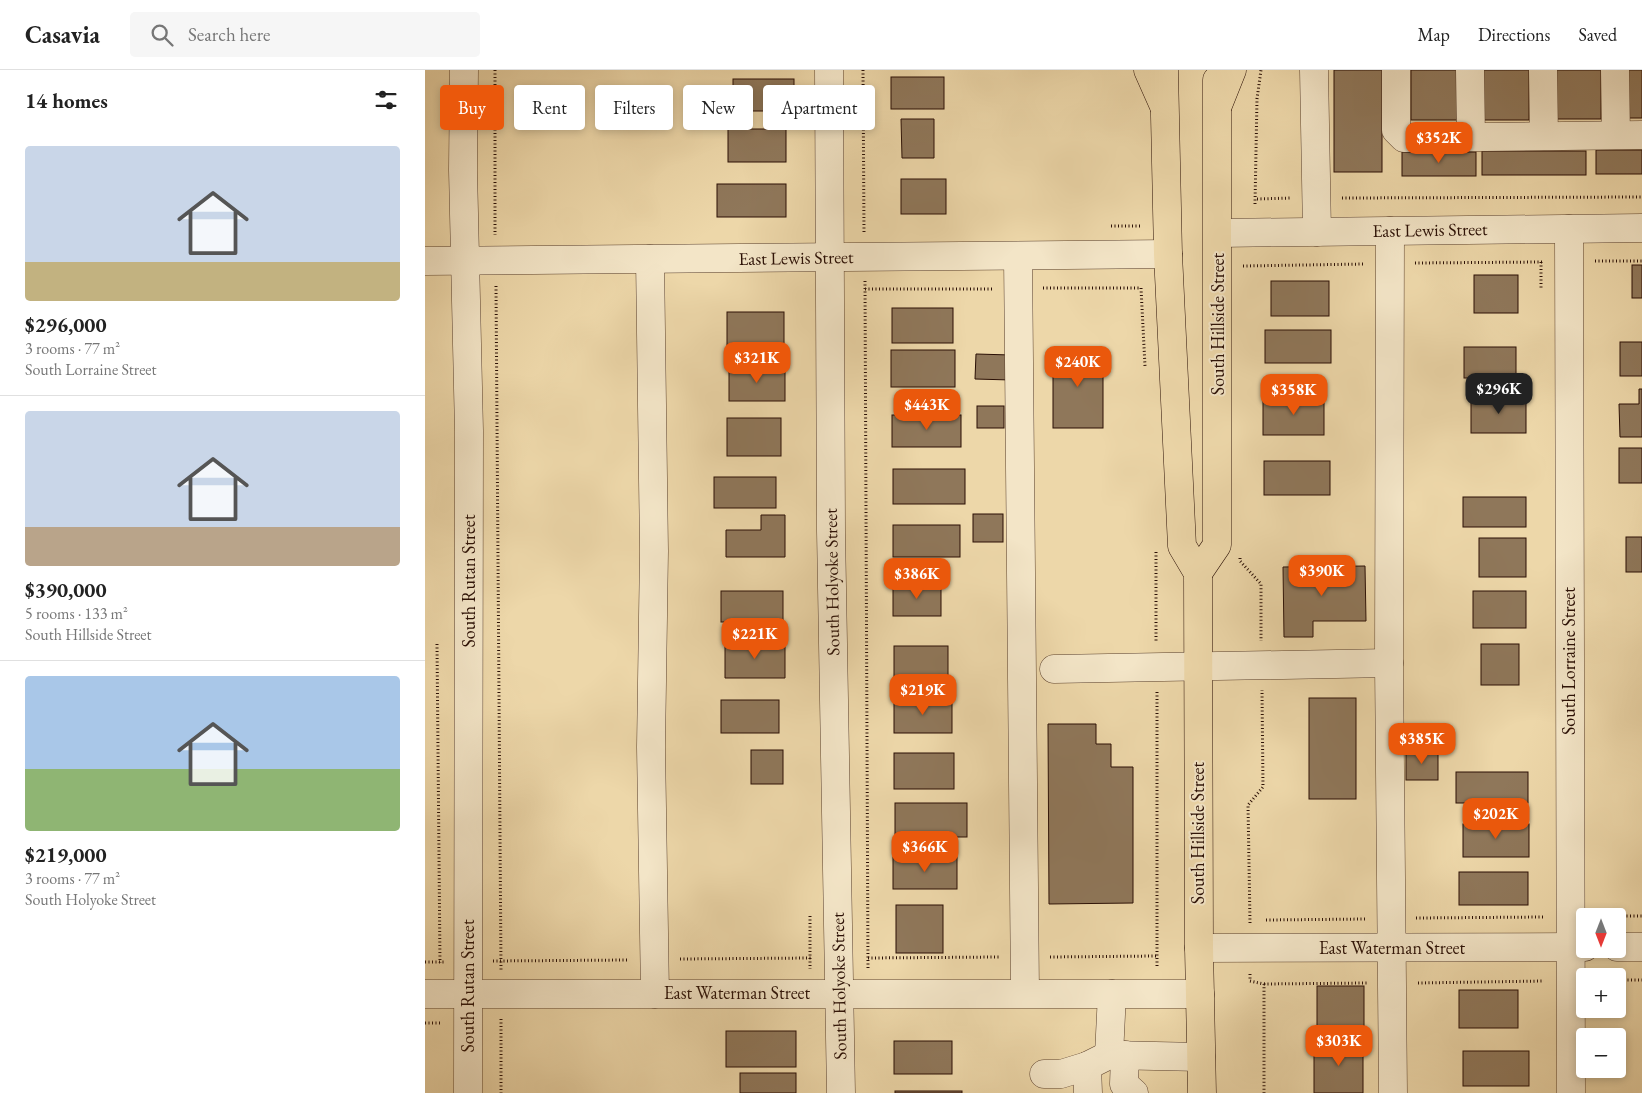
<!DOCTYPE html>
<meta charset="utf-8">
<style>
:root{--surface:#fff;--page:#f6f6f6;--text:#222;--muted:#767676;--line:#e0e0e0;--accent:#ea580c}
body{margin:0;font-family:"EB Garamond",serif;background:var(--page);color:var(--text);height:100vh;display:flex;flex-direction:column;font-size:19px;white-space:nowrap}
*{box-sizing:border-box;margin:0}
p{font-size:16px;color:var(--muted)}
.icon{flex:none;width:28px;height:28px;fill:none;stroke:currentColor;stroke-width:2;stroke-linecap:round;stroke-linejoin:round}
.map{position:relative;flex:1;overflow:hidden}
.drawer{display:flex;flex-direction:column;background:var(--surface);width:425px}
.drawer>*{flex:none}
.guide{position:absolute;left:15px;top:15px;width:475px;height:45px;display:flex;gap:10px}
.needle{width:32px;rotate:180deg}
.tools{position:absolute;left:1151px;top:838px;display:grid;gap:10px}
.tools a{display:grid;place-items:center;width:50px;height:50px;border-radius:5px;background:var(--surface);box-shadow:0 2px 8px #0003;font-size:25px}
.price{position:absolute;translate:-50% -42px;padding:0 11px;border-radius:10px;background:var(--accent);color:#fff;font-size:16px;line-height:32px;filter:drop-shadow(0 1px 2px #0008)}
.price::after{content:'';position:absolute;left:50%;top:30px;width:15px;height:11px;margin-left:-8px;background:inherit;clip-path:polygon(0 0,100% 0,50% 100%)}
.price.active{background:#222;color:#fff}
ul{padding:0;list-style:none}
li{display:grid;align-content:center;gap:10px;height:265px;padding:0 25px}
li+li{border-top:1px solid var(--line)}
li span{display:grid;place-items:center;height:155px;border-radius:5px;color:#555}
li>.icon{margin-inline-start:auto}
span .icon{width:90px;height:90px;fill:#fffc;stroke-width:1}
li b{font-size:21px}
h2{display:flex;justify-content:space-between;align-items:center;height:60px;padding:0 25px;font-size:21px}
.chip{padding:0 18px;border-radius:5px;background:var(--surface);box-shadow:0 2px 8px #0003;font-size:18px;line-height:45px}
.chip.active{background:var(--accent);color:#fff}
header{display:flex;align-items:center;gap:30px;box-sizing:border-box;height:70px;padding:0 25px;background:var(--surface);border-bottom:1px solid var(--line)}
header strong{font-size:24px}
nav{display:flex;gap:28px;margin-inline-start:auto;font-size:18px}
.search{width:350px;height:45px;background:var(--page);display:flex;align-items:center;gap:12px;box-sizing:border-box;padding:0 18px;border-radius:5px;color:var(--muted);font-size:19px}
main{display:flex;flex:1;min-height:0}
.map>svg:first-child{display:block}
.building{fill:#8f775a;stroke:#2a0f05}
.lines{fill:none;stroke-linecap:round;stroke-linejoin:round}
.minor-casing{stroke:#5b412e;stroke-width:29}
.major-casing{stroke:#2a0f05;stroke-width:29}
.highway-casing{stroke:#2a0f05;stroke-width:29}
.path{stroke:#2a0f05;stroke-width:3;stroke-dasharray:1 2.5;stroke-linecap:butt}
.minor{stroke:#f3e5c7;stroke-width:28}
.major{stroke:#edd7a9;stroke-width:28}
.highway{stroke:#edd7a9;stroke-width:28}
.labels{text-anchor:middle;stroke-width:4;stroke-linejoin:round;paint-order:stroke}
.street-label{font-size:18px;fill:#2a0f05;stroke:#f3e5c7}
</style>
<header>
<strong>Casavia</strong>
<div class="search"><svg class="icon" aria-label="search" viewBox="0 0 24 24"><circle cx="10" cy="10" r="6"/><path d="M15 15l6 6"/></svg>Search here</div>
<nav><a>Map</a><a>Directions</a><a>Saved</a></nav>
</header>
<main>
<section class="drawer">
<h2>14 homes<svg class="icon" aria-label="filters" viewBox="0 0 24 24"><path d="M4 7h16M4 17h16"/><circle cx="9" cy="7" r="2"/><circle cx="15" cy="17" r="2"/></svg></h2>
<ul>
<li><span style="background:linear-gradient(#c9d6e8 75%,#c2b280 0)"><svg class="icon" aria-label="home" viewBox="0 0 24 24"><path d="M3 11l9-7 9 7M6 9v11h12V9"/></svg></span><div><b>$296,000</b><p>3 rooms · 77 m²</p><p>South Lorraine Street</p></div></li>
<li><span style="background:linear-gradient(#c9d6e8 75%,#b9a48a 0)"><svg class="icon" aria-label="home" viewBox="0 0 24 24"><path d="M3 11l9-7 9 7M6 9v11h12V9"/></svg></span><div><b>$390,000</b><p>5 rooms · 133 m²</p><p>South Hillside Street</p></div></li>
<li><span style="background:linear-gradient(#a9c7e8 60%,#8fb573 0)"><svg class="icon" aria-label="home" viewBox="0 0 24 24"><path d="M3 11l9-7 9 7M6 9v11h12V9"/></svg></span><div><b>$219,000</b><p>3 rooms · 77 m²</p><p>South Holyoke Street</p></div></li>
</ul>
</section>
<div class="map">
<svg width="1217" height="1023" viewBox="0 0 1217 1023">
<rect width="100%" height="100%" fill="#edd7a9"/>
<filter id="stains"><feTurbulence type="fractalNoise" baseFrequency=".004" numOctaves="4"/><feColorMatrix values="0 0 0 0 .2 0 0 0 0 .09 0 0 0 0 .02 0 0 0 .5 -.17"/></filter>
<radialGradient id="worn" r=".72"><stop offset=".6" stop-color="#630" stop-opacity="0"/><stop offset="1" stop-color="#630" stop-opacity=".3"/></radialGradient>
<!-- building -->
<g class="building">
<rect x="909" y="0" width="48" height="102"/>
<rect x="986" y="0" width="46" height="50"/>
<rect x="1057" y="0" width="47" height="50"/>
<rect x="1130" y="0" width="46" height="49"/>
<rect x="1202" y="0" width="15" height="48"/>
<rect x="466" y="7" width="53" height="32"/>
<rect x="308" y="9" width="61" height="32"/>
<path d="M476 49H509V88H477Z"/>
<rect x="303" y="59" width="58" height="33"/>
<rect x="1171" y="80" width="46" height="24"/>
<rect x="1057" y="81" width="104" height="24"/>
<rect x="977" y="82" width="74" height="24"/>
<rect x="476" y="109" width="45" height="35"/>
<rect x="292" y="114" width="69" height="33"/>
<rect x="1207" y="195" width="10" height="33"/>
<rect x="1049" y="205" width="44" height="38"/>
<rect x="846" y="211" width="58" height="35"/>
<rect x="467" y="238" width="61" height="35"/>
<rect x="302" y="242" width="57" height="35"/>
<rect x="840" y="260" width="66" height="33"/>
<rect x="1195" y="272" width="22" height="34"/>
<rect x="1039" y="277" width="52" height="31"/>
<rect x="628" y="278" width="50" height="80"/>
<rect x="466" y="280" width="64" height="37"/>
<path d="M551 284 586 285V310L550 309Z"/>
<rect x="304" y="298" width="56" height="33"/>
<path d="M1214 319H1217V367H1195L1194 334H1214Z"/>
<rect x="1046" y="327" width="55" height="36"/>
<rect x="838" y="328" width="61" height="37"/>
<rect x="552" y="336" width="27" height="22"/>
<rect x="467" y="345" width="69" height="32"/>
<rect x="302" y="348" width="54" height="38"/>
<rect x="1194" y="378" width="23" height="35"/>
<rect x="839" y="391" width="66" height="34"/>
<rect x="468" y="399" width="72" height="35"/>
<rect x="289" y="407" width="62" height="31"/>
<rect x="1038" y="427" width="63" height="30"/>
<rect x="548" y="444" width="30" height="28"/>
<path d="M336 445H360V487H301V460H336Z"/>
<rect x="468" y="455" width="67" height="32"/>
<rect x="1201" y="467" width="16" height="35"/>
<rect x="1054" y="468" width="47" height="39"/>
<path d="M940 496 941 551H888V567H859L858 497Z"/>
<rect x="468" y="513" width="48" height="33"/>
<rect x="296" y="521" width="62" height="31"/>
<rect x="1048" y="521" width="53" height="37"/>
<path d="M300 571 360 572V608H300Z"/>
<rect x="1056" y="574" width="38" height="41"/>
<rect x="469" y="576" width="54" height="31"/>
<rect x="884" y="628" width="47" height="101"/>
<rect x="296" y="630" width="58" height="33"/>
<rect x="469" y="630" width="58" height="33"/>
<path d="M623 654H671V674H686V697H708V833L624 834Z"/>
<rect x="326" y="680" width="32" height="34"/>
<rect x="981" y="680" width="32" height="30"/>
<rect x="469" y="683" width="60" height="36"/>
<rect x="1031" y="702" width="72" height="31"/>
<rect x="470" y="733" width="72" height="34"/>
<rect x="1038" y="754" width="66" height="33"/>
<rect x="468" y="787" width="64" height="32"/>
<rect x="1034" y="802" width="69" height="33"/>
<rect x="471" y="835" width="47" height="48"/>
<rect x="892" y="916" width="47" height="50"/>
<rect x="1034" y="920" width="59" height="38"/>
<rect x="301" y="961" width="70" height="36"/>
<rect x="469" y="971" width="58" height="33"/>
<rect x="889" y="971" width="49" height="52"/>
<rect x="1038" y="981" width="66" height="35"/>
<rect x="315" y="1003" width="56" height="20"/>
<rect x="470" y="1021" width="67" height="2"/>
</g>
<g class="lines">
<defs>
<g id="minor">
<path d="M39 0 38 100 44 361 43 1023"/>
<path d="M404 0 406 461 416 1023"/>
<path d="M889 0 892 162"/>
<path d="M971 0V60L979 68 1217 65"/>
<path d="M1045 0 1046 67"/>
<path d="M1118 0 1119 66"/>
<path d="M1190 0 1191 65"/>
<path d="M1144 159 1146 1023"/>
<path d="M965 161 964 593 968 1023"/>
<path d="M794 163 1217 158"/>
<path d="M593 186 600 923"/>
<path d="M225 189 229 481 226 677 230 924"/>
<path d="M0 191 743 184"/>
<path d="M629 599 964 593"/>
<path d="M1192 877H1217"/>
<path d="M774 878 1160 877"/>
<path d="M0 924H775"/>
<path d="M684 985 687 924"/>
<path d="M700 985 699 1014 709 1023"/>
<path d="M619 1004H636L662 996"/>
<path d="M663 1023 662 996 684 985 776 987"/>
</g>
<g id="major">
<path d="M739 0 743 184 757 476 773 503 774 878 777 1023"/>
<path d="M773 503 792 475V10"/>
</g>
<g id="highway">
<path d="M723 0 739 36"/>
<path d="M793 35 807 0"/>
</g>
</defs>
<!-- minor casing -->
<use href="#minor" class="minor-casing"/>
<!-- major casing -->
<use href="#major" class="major-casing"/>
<!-- highway casing -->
<use href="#highway" class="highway-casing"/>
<!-- path -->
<g class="path">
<path d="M70 0V165"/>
<path d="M438 0 439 162"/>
<path d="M917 128 1217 127"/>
<path d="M832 129 866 128"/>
<path d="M830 134 832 29 836 0"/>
<path d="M686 156H715"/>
<path d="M1170 191H1217"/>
<path d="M1116 192V220"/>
<path d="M990 193 1117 192"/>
<path d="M818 196 939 194"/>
<path d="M440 211 443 900"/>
<path d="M71 216 76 900"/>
<path d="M618 218H716L720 296"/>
<path d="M440 219H569"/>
<path d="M731 482V573"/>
<path d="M815 488V491L836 514V571"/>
<path d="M12 574 15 893"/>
<path d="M732 622V898"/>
<path d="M385 846V899"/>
<path d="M1191 846H1217"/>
<path d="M991 848 1119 847"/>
<path d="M841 850 942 849"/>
<path d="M825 853 823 735 838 717 837 620"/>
<path d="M625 887 732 886"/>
<path d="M443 888 574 887"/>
<path d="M255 889 387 888"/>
<path d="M68 891 204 890"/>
<path d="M0 892H19"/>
<path d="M825 904V911L839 914V1023"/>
<path d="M1192 910H1217"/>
<path d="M993 913 1119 911"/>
<path d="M839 914 942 913"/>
<path d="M76 949V1023"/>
<path d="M0 953H17"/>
</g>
<!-- minor -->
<use href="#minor" class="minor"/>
<!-- major -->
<use href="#major" class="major"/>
<!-- highway -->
<use href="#highway" class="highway"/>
</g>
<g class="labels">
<!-- street labels -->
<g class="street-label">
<text transform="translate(1005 160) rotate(-1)" y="6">East Lewis Street</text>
<text transform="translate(371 188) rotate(-1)" y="6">East Lewis Street</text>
<text transform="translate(793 254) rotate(-90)" y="6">South Hillside Street</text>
<text transform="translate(44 511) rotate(-90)" y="6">South Rutan Street</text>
<text transform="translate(407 512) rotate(-91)" y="6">South Holyoke Street</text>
<text transform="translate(1144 591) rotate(-90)" y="6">South Lorraine Street</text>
<text transform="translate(773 763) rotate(-90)" y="6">South Hillside Street</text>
<text x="967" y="884">East Waterman Street</text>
<text transform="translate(43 916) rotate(-90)" y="6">South Rutan Street</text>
<text transform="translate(414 916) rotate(-91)" y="6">South Holyoke Street</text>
<text x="312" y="929">East Waterman Street</text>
</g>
</g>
<rect width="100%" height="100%" filter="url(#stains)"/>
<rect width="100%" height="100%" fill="url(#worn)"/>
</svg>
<div class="tools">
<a><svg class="needle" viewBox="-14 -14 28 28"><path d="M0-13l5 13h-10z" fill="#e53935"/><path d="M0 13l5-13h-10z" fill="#767676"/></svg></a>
<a>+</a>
<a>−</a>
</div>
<b class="price" style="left:1014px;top:94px">$352K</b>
<b class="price" style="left:332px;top:314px">$321K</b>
<b class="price" style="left:653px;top:318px">$240K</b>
<b class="price active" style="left:1074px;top:345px">$296K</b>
<b class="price" style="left:869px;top:346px">$358K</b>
<b class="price" style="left:502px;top:361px">$443K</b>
<b class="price" style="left:897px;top:527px">$390K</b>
<b class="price" style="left:492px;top:530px">$386K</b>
<b class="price" style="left:330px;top:590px">$221K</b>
<b class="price" style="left:498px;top:646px">$219K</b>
<b class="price" style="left:997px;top:695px">$385K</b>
<b class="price" style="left:1071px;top:770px">$202K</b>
<b class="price" style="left:500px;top:803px">$366K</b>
<b class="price" style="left:914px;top:997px">$303K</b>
<div class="guide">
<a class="chip active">Buy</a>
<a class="chip">Rent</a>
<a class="chip">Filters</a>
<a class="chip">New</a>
<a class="chip">Apartment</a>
</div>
</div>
</main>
